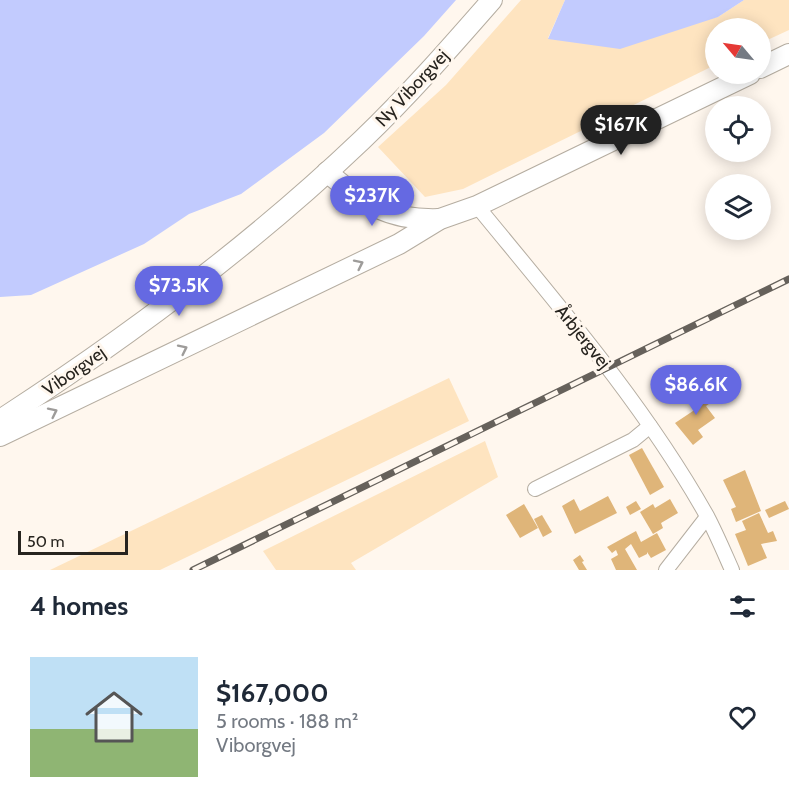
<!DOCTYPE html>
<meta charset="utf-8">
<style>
:root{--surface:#fff;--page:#f2f2f3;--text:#1f2937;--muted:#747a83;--accent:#6569e2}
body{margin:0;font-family:Cabin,sans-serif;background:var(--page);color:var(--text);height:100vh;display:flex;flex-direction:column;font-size:22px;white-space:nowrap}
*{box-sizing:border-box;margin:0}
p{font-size:20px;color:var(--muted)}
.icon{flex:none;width:33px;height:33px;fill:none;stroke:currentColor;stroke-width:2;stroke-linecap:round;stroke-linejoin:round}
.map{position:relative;height:570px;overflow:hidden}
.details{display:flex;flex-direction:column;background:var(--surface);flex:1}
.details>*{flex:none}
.needle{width:39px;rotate:299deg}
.tools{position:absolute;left:705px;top:18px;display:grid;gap:12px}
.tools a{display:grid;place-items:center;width:66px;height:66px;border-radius:50%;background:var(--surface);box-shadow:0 3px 15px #0003;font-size:30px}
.scale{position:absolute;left:18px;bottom:15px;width:110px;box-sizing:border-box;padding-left:6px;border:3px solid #27241f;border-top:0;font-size:16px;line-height:21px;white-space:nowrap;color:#27241f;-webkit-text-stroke:4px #fff7ee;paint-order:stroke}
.price{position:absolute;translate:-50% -51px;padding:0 14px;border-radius:21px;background:var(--accent);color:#fff;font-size:20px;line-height:39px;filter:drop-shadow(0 2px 3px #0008)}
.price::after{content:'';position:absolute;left:50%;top:36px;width:18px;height:14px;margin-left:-9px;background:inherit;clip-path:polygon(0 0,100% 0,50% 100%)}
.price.active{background:#222;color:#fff}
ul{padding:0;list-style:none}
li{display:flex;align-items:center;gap:18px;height:150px;padding:0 30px}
li span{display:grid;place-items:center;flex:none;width:168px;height:120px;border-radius:0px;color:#555}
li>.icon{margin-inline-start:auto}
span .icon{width:72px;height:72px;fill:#fffc;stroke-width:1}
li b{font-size:26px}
h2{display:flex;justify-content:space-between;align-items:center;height:72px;padding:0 30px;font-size:26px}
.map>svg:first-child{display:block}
.green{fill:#fee4c0}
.water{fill:#c2cbfe}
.building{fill:#dfb579}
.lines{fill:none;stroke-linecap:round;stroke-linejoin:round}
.street-casing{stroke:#b5ada1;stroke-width:16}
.secondary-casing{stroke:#b5ada1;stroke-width:22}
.street{stroke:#fff;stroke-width:14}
.secondary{stroke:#fff;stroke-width:20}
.rail-casing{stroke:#66615b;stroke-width:7}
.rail{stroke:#fff7ee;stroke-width:4.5;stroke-dasharray:14;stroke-linecap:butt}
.oneway{stroke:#9e9c9a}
.labels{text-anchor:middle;stroke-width:6;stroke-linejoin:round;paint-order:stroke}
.street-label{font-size:18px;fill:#27241f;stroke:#fff7ee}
</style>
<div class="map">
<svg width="789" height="570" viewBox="0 0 789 570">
<rect width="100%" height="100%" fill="#fff7ee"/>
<!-- green -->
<g class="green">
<path d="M521 0H565L548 38 718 17 744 0H789V30L761 43 760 28H716L715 65 463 189 425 197 378 147 446 85Z"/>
<path d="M449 378 469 421 160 570H50Z"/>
<path d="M485 441 498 477 351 563 356 570H276L263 551Z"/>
</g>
<!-- water -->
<g class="water">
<path d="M0 0H456L424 36 324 133 241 194 189 214 144 244 31 295 0 297Z"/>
<path d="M565 0H744L718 17 620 49 548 39Z"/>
</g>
<!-- building -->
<g class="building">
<path d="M697 388 702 394 706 391 713 401 706 406 715 418 698 430 703 437 693 445 675 423 696 409 687 395Z"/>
<path d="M642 448 664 487 650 495 629 455Z"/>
<path d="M745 470 761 511 736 522 731 509 736 507 723 480Z"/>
<path d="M608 496 617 513 575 534 562 506 574 499 580 511Z"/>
<path d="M670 499 678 513 661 523 663 528 653 534 640 512 653 504 655 508Z"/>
<path d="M636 501 641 509 630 515 626 507Z"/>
<path d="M785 501 789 509 769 518 765 510Z"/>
<path d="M524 504 538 528 520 538 506 515Z"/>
<path d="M759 513 768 533 773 531 777 541 761 544 767 558 748 566 735 534 746 530 742 521Z"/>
<path d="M542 515 552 532 543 537 534 519Z"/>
<path d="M636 531 641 542 657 533 666 550 651 558 647 552V554L639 558 631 544 625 549 637 570H616L611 559 618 555 616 550 612 553 607 547Z"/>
<path d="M580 555 584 561 582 562 587 570H579L573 560Z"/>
</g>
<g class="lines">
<defs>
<g id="street">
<path d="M477 206C558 305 644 404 707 516 716 533 724 552 732 570"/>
<path d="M535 489 633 440 650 426"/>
<path d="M666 570 707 517"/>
</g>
<g id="secondary">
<path d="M760 68 789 54"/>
<path d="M327 172C364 204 389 221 440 219"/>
<path d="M0 420C128 337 252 245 362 140 408 96 450 48 492 0"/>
<path d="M0 436 399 244 440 219 477 206 750 74"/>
</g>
</defs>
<!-- street casing -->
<use href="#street" class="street-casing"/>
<!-- secondary casing -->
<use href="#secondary" class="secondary-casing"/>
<!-- street -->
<use href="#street" class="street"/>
<!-- secondary -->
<use href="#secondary" class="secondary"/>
<defs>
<path id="rail" d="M193 570 789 279"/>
</defs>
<!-- rail casing -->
<use href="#rail" class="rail-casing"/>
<!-- rail -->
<use href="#rail" class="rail"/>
</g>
<!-- one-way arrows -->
<defs><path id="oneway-chevron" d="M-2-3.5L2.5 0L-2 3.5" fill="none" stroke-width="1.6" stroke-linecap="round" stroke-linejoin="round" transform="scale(1.5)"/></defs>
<g class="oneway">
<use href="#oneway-chevron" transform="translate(359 264) rotate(-26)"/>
<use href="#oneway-chevron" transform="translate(183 349) rotate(-26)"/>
<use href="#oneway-chevron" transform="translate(53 412) rotate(-26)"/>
</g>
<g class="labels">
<!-- street labels -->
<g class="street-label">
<text transform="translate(412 88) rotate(-47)" y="6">Ny Viborgvej</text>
<text transform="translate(583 337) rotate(51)" y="6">Årbjergvej</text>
<text transform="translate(74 371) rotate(-35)" y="6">Viborgvej</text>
</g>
</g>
</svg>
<div class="tools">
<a><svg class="needle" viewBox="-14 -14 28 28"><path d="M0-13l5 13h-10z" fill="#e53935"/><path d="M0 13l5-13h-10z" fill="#747a83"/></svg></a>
<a><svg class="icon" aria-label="locate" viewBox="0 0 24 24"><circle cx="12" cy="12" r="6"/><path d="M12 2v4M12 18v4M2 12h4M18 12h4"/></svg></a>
<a><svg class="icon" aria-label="layers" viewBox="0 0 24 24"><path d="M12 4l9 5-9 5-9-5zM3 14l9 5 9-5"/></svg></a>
</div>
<div class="scale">50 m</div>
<b class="price active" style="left:621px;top:156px">$167K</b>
<b class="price" style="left:372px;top:227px">$237K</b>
<b class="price" style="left:179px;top:317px">$73.5K</b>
<b class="price" style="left:696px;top:416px">$86.6K</b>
</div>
<section class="details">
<h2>4 homes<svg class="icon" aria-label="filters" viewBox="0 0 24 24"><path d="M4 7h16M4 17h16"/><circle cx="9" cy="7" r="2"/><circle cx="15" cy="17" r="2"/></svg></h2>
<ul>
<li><span style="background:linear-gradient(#bfe0f5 60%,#8fb573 0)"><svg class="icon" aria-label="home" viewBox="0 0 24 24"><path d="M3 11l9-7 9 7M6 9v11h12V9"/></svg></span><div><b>$167,000</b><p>5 rooms · 188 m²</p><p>Viborgvej</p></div><svg class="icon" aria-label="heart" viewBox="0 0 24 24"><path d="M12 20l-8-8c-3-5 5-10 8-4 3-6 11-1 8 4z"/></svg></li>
</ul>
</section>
